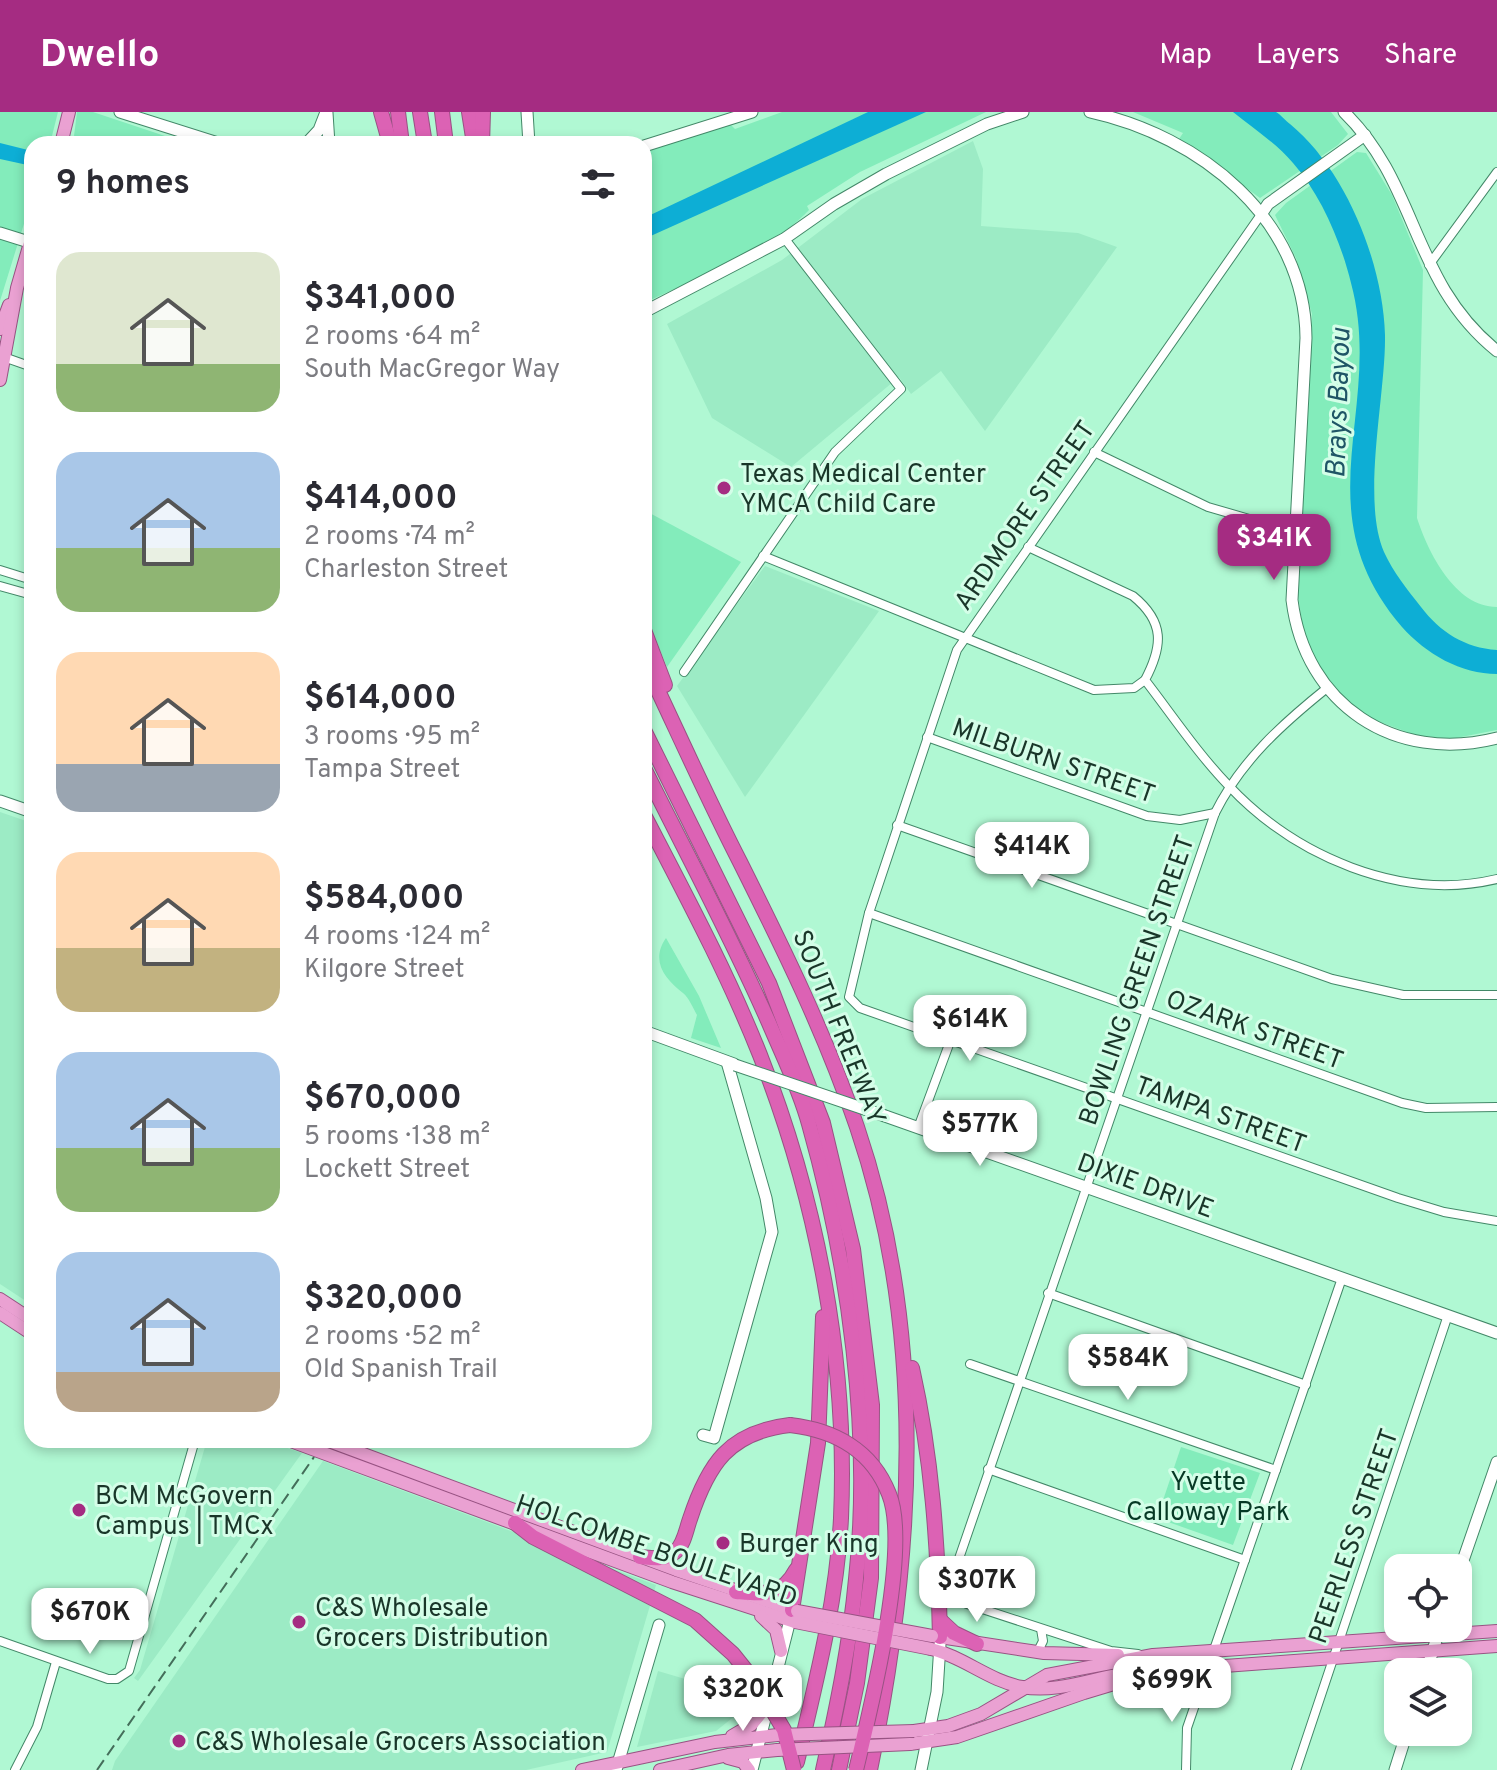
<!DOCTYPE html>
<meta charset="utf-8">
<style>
:root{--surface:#fff;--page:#f2f2f3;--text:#2b2b33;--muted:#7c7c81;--accent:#a52c82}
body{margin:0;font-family:Overpass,sans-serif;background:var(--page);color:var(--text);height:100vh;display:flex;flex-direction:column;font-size:30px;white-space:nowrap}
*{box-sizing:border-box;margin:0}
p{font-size:26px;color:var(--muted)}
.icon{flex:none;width:44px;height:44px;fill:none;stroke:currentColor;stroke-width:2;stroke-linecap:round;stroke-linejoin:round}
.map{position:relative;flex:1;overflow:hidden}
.details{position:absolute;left:24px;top:24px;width:628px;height:1312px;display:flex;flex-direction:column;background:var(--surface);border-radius:24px;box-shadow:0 4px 12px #0003}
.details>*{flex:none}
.controls{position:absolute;left:1384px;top:1442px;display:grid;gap:16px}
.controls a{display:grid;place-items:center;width:88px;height:88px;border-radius:16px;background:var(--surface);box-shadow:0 4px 12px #0003;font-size:40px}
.price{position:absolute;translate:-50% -68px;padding:0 18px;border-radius:16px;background:#fff;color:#222;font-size:26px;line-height:52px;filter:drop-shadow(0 2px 4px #0008)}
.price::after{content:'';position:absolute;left:50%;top:48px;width:24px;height:18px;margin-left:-12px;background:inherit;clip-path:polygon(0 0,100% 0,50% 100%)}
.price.active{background:var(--accent);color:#fff}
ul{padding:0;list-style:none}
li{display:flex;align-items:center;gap:24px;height:200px;padding:0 32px}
li span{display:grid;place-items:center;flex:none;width:224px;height:160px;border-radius:24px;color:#555}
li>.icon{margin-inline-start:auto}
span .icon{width:96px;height:96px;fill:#fffc;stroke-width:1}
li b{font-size:34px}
h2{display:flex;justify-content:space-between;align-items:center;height:96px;padding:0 32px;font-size:34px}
header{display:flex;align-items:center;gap:48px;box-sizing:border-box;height:112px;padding:0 40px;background:var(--accent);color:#fff}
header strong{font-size:38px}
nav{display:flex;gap:44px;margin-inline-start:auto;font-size:28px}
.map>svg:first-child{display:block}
.built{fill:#9cebc5}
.green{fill:#83ecbb}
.water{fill:#0daed5}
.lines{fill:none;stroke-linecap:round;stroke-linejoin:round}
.street-casing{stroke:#438868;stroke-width:10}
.secondary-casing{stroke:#438868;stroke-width:13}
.primary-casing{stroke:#985383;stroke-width:14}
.highway-casing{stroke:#985383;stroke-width:16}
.street{stroke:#fff;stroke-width:8}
.secondary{stroke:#fff;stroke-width:11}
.primary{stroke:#eaa1d2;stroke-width:12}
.highway{stroke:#dc62b4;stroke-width:14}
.rail{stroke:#446e5a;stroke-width:2;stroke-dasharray:12 6;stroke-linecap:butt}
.secondary-bridge-casing{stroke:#438868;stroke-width:13;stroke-linecap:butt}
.primary-bridge-casing{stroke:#985383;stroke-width:14;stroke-linecap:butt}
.highway-bridge-casing{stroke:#985383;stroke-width:16;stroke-linecap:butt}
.secondary-bridge{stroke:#fff;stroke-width:11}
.primary-bridge{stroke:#eaa1d2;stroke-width:12}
.highway-bridge{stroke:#dc62b4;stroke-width:14}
.poi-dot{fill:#a52c82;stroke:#d4fee8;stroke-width:3}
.labels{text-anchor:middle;stroke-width:6;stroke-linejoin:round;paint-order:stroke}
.poi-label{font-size:26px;fill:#193629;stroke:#d4fee8;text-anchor:start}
.street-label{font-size:26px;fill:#193629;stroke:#d4fee8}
.park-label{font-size:26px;fill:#063925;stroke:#d4fee8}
.water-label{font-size:28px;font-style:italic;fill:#1f5566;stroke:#d4fee8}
</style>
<header>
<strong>Dwello</strong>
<nav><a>Map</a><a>Layers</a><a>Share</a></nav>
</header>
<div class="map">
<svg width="1497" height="1658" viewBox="0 0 1497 1658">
<rect width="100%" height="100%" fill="#b0f8d3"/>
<!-- built -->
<g class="built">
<path d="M973 29 983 57 981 114 1078 121 1117 135 985 319 941 259 911 282 899 265 791 355 712 306 667 212 782 148 862 87Z"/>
<path d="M765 454 879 499 745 685 677 574Z"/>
<path d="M0 700 32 711V1193L0 1172Z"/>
<path d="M207 1328H264L302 1341 138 1569 134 1566 140 1558Z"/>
<path d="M323 1349 656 1473 607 1640 526 1658H112L115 1649Z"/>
<path d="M658 1559 746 1585 741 1599 716 1619 637 1635Z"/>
</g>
<!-- green -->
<g class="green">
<path d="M0 0H58L50 32H32V86L0 189Z"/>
<path d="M77 0H93L189 32H73Z"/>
<path d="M782 0H986L860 60 807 94 809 98C770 140 695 166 644 191V38L731 13 735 17Z"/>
<path d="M1133 0H1331L1348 22 1338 33 1260 86 1179 27 1183 21Z"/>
<path d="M1357 40 1366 41 1392 83 1423 158 1417 406C1428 440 1455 495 1497 495V618L1451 627 1415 623 1372 607 1346 589 1316 552 1304 524 1297 476 1312 202 1296 146 1275 103 1286 91Z"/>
<path d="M644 398 741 450 667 555 644 499Z"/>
<path d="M666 826 699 884 721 936 691 926 697 903C693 896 689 886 683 881 665 867 650 849 666 826Z"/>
<path d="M1181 1335 1260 1361 1233 1433 1157 1406Z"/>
</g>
<!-- water -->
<g class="water">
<path d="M868 0H926L644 127V106Z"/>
<path d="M1233 0C1245 0 1265 0 1276 0 1280 2 1286 9 1290 12 1346 58 1383 151 1385 223 1386 282 1361 387 1384 440 1393 460 1407 477 1421 495 1440 520 1465 536 1497 538V562C1461 562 1426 542 1402 515 1301 397 1385 297 1351 171 1341 130 1321 83 1293 51 1277 32 1253 16 1233 0Z"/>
<path d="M0 31 32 39V54L0 47Z"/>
</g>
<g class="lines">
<defs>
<g id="street">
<path d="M1262 101 957 538 869 801 849 885 860 896 1398 1086 1444 1100 1497 1109"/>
<path d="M1429 153 1497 60"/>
<path d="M1 244 32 255"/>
<path d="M1094 340 1208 395 1294 420"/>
<path d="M1028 435 1133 484C1165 510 1163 534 1145 568 1172 603 1198 642 1229 674 1295 744 1400 790 1497 767"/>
<path d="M763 444 1094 578 1134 576 1145 568"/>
<path d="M0 458 32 468"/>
<path d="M0 474 32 483"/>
<path d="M684 560 835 340 901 277 785 127"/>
<path d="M927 625 1147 704 1180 708 1215 701"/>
<path d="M897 713 1332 867 1403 883H1497"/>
<path d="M869 801 1402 991 1426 996 1497 995"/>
<path d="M918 1016 951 927"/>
<path d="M1048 1181 1306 1273"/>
<path d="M970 1252 1276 1358"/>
<path d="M988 1357 1245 1448"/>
<path d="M0 1529 108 1567H117L129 1559 195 1328"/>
<path d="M1037 1541 1043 1529 1041 1517"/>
<path d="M1138 1542 1111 1539 967 1492 953 1481V1464L1215 701C1241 649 1281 613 1327 576"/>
<path d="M15 1658 37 1615 56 1550"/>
<path d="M1186 1658 1187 1616 1342 1166"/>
<path d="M1296 1658 1448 1203"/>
</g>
<g id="secondary">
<path d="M120 0 221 32"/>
<path d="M527 0 529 32"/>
<path d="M1090 0C1200 24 1305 107 1306 226L1292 488C1305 593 1395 652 1497 626"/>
<path d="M1344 0C1419 73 1411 170 1497 239"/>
<path d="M327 1 329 32"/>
<path d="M306 32 319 18 326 0"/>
<path d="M644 34 752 0"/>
<path d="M1262 101 1268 92 1365 23"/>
<path d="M0 121 32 131"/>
<path d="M644 200 784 127 834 92 886 62 987 12 1023 0"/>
<path d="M0 689 32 700"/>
<path d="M644 919 734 952"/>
<path d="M885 1004 1497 1221"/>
<path d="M703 1323 714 1326 772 1120 766 1086 727 950"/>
<path d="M1458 1463 1497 1350"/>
<path d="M1426 1560 1440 1516"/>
<path d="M616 1658 659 1513"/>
<path d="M752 1658 792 1500"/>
<path d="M921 1658 937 1580 940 1532"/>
<path d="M1395 1658 1407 1620"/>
</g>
<g id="primary">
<path d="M61 32 69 0"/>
<path d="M0 217 9 193"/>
<path d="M0 268 17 176 32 124"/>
<path d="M0 1187 32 1208"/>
<path d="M0 1201 32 1222"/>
<path d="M288 1328 672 1470 795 1510"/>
<path d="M326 1328 676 1458 797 1499"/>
<path d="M761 1504 776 1518 781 1539"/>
<path d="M933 1524 1044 1541 1118 1543"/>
<path d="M931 1537C964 1545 989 1569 1022 1575 1061 1582 1099 1563 1138 1560"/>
<path d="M914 1619 948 1614 981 1602 1047 1563 1153 1543 1497 1519"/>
<path d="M732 1624 751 1613 768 1593"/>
<path d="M910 1632 957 1625 1084 1581 1157 1559 1497 1534"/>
<path d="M728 1646 743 1650 749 1658"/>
<path d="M582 1658 715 1630 777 1623"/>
<path d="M660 1658 728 1643 777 1638"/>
</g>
<g id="highway">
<path d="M381 0 390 32"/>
<path d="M398 0 402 32"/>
<path d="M420 0 425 32"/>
<path d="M442 0 446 32"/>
<path d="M469 0 474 32"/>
<path d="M482 32 483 0"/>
<path d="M644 518 665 573"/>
<path d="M644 549C676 616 706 684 740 750 784 838 825 921 857 1015 928 1224 914 1445 870 1658"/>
<path d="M644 618 769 871 823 1011 853 1137 872 1293 871 1466 857 1571 839 1658"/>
<path d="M644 656C686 741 731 824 769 911 783 944 800 978 809 1012 849 1153 872 1322 856 1467 850 1532 837 1595 823 1658"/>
<path d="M644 703C685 782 727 860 760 943 817 1088 848 1249 841 1406 837 1488 816 1570 797 1650"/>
<path d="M912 1256C932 1345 938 1433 940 1525"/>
<path d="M515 1411 533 1425 695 1508 733 1542 757 1572"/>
<path d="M640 1445C652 1446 664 1449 675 1440 684 1433 686 1418 690 1407 708 1352 729 1320 790 1313"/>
<path d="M736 1480C763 1482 782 1485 796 1458"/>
<path d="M792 1498 818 1331 823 1205"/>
<path d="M940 1508 954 1521 977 1532"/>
</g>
</defs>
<!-- street casing -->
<use href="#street" class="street-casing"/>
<!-- secondary casing -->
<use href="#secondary" class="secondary-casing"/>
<!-- primary casing -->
<use href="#primary" class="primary-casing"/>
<!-- highway casing -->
<use href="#highway" class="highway-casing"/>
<!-- street -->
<use href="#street" class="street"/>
<!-- secondary -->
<use href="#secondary" class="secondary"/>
<!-- primary -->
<use href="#primary" class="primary"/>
<!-- highway -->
<use href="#highway" class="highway"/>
<!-- rail -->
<path class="rail" d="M97 1658 314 1345"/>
<defs>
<path id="secondary-bridge" d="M735 953 885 1004"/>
<g id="primary-bridge">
<path d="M797 1499 932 1524"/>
<path d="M795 1510 931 1537"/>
<path d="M777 1623 914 1619"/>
<path d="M777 1638 910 1632"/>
</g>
<g id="highway-bridge">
<path d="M790 1313C834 1318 872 1338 889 1382 911 1436 870 1599 856 1658"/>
<path d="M757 1572 784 1618 794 1658"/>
</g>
</defs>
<!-- secondary-bridge casing -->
<use href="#secondary-bridge" class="secondary-bridge-casing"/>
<!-- primary-bridge casing -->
<use href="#primary-bridge" class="primary-bridge-casing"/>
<!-- highway-bridge casing -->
<use href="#highway-bridge" class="highway-bridge-casing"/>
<!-- secondary-bridge -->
<use href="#secondary-bridge" class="secondary-bridge"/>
<!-- primary-bridge -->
<use href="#primary-bridge" class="primary-bridge"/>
<!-- highway-bridge -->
<use href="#highway-bridge" class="highway-bridge"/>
</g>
<!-- markers -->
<g class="poi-dot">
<circle cx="724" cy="376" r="8"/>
<circle cx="79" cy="1398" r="8"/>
<circle cx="723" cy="1431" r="8"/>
<circle cx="299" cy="1510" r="8"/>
<circle cx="179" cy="1629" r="8"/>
</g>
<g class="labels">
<!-- poi labels -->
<g class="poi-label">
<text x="740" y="370">Texas Medical Center<tspan x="740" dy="30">YMCA Child Care</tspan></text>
<text x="95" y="1392">BCM McGovern<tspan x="95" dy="30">Campus | TMCx</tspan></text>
<text x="739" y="1440">Burger King</text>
<text x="315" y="1504">C&amp;S Wholesale<tspan x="315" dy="30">Grocers Distribution</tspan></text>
<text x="195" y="1638">C&amp;S Wholesale Grocers Association</text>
</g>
<!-- street labels -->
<g class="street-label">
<text transform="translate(1024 403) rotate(-55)" y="9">ARDMORE STREET</text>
<text transform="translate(1054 648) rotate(19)" y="9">MILBURN STREET</text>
<text transform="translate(1136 868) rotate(-71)" y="9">BOWLING GREEN STREET</text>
<text transform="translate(840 915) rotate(68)" y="9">SOUTH FREEWAY</text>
<text transform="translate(1255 917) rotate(20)" y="9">OZARK STREET</text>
<text transform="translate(1221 1002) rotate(20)" y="9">TAMPA STREET</text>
<text transform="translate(1146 1073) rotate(20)" y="9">DIXIE DRIVE</text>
<text transform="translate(1353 1424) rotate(-71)" y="9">PEERLESS STREET</text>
<text transform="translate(657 1438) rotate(19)" y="9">HOLCOMBE BOULEVARD</text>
</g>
<!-- park labels -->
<g class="park-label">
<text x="1208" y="1378">Yvette<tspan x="1208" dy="30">Calloway Park</tspan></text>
</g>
<!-- water labels -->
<g class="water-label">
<text transform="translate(1337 291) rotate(-88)" y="10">Brays Bayou</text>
</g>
</g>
</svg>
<div class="controls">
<a><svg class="icon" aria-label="locate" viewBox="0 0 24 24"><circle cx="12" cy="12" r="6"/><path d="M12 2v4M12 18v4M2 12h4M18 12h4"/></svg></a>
<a><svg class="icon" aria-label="layers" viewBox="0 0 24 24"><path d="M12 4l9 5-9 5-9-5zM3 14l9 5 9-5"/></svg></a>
</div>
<b class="price active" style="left:1274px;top:470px">$341K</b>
<b class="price" style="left:1032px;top:778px">$414K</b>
<b class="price" style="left:970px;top:951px">$614K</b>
<b class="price" style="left:980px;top:1056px">$577K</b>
<b class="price" style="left:1128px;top:1290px">$584K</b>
<b class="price" style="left:977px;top:1512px">$307K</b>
<b class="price" style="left:90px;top:1544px">$670K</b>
<b class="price" style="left:1172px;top:1612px">$699K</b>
<b class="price" style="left:743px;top:1621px">$320K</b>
<section class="details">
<h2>9 homes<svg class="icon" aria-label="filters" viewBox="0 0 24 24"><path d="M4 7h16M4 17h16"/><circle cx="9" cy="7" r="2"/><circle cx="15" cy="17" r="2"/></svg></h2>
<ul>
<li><span style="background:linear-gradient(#dfe7d0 70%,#8fb573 0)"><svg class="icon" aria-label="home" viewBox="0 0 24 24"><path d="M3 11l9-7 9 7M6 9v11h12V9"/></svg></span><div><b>$341,000</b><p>2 rooms · 64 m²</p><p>South MacGregor Way</p></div></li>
<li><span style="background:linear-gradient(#a9c7e8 60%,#8fb573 0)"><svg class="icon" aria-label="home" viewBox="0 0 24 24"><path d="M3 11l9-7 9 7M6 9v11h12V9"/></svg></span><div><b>$414,000</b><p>2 rooms · 74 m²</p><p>Charleston Street</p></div></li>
<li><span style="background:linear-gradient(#ffd9b3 70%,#9aa5b1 0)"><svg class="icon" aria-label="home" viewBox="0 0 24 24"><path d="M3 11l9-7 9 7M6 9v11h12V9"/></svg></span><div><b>$614,000</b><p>3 rooms · 95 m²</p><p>Tampa Street</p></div></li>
<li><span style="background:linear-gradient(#ffd9b3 60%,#c2b280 0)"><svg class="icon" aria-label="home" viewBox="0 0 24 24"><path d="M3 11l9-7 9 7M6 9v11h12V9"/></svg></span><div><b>$584,000</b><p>4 rooms · 124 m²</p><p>Kilgore Street</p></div></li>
<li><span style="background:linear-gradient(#a9c7e8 60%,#8fb573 0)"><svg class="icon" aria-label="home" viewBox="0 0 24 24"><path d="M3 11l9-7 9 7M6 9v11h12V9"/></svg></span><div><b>$670,000</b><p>5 rooms · 138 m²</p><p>Lockett Street</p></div></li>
<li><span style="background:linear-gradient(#a9c7e8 75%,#b9a48a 0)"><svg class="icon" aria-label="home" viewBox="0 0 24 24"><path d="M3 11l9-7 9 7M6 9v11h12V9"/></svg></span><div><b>$320,000</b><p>2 rooms · 52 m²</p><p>Old Spanish Trail</p></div></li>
</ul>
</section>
</div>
